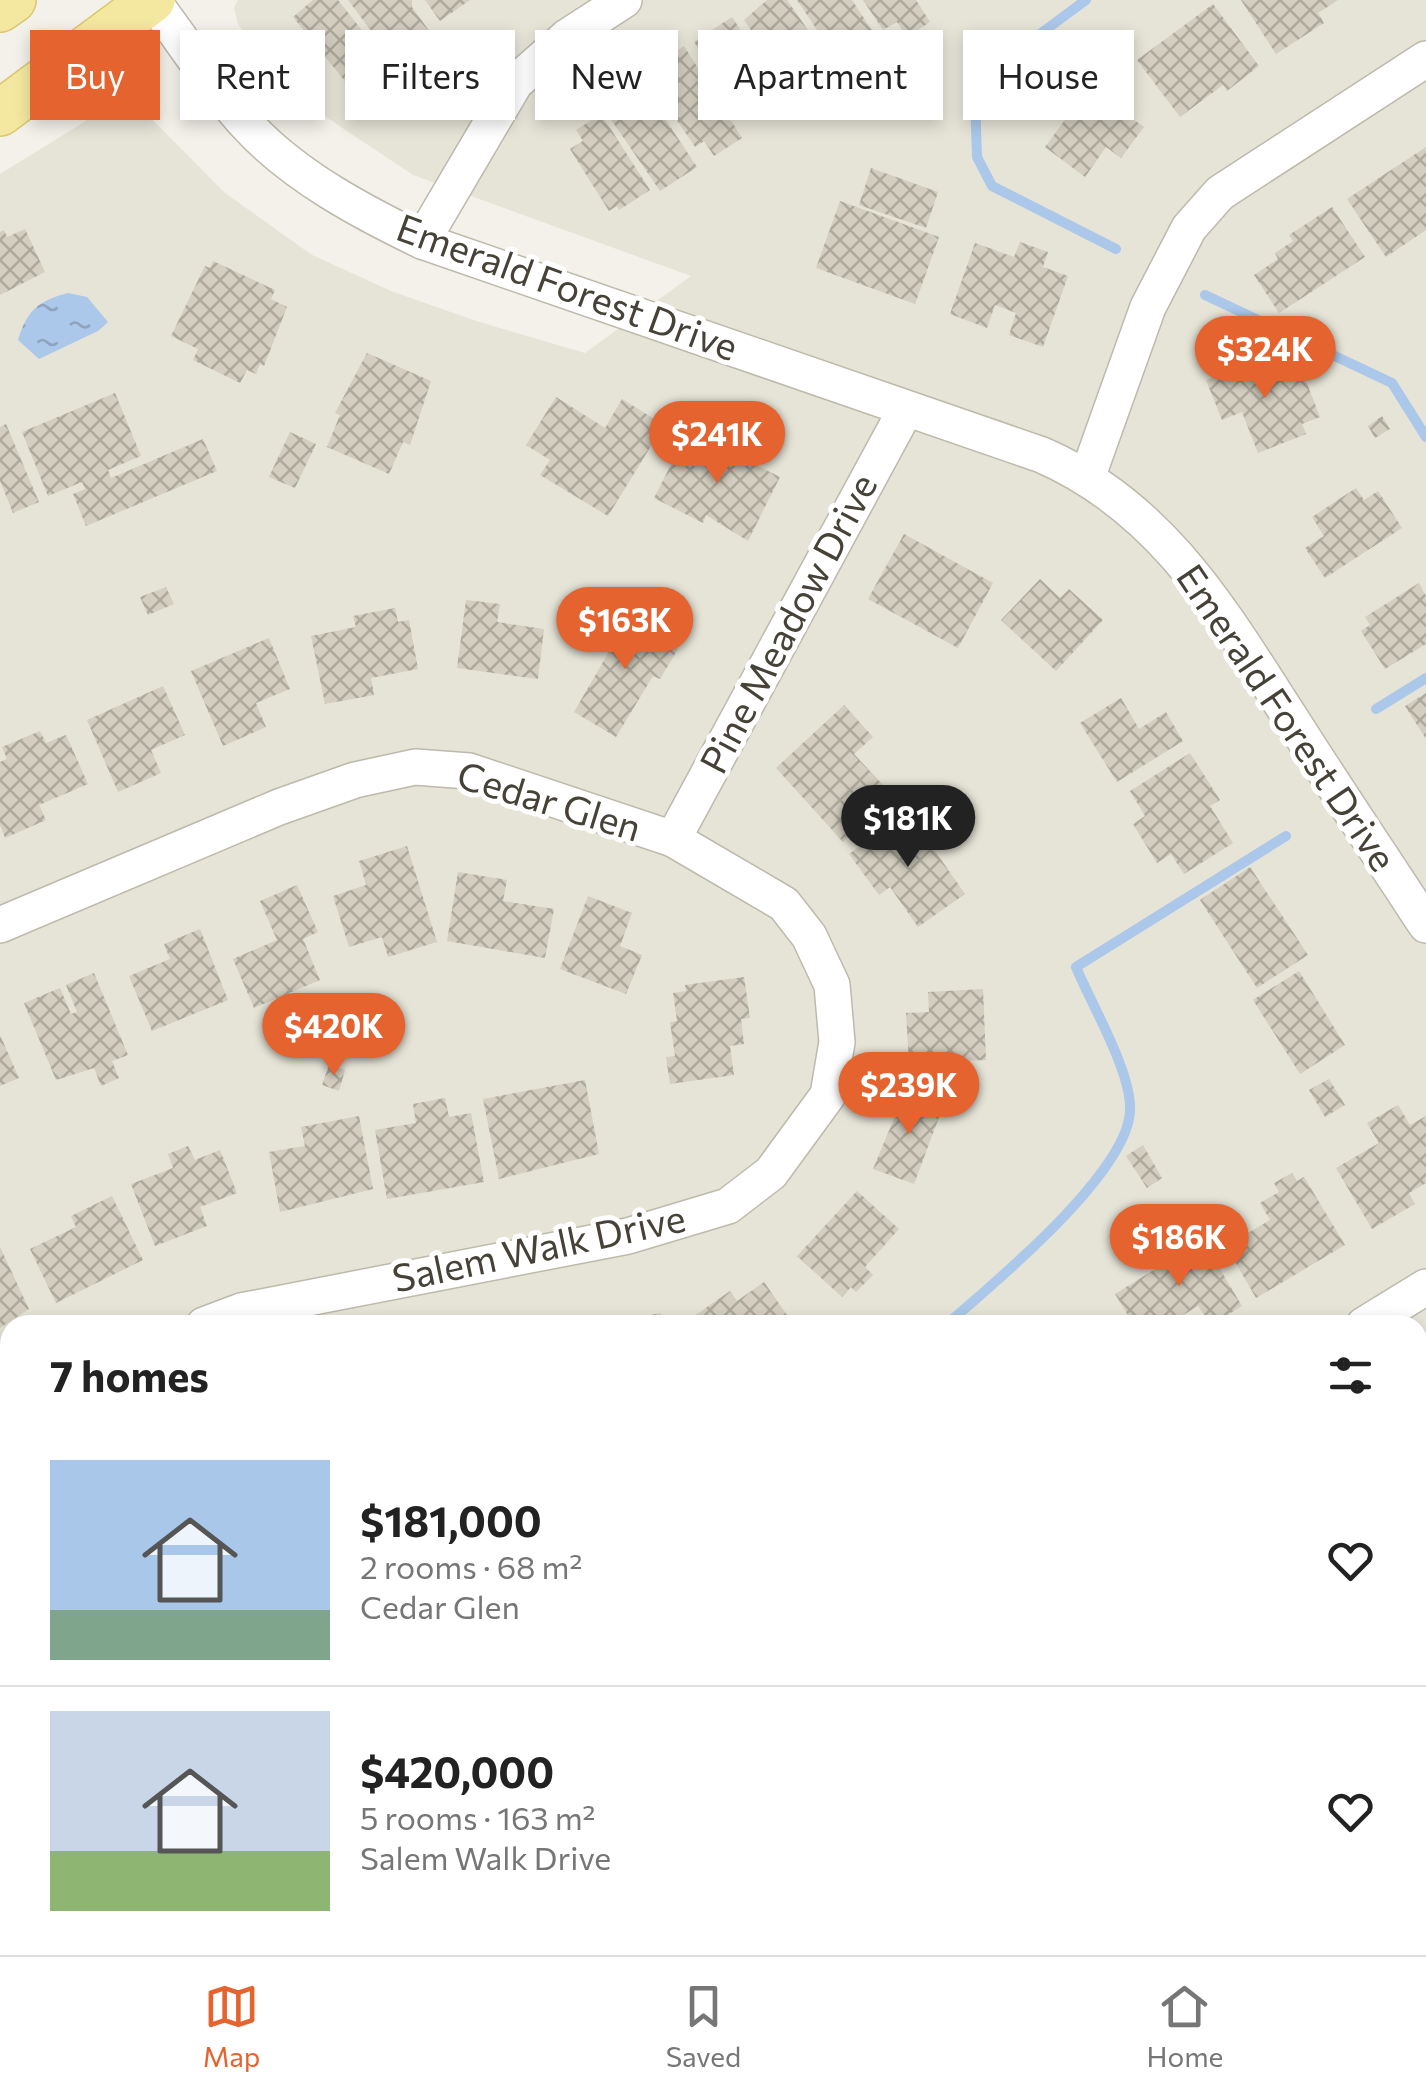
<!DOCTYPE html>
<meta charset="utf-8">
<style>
:root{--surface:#fff;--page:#f6f6f6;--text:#222;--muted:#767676;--line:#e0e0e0;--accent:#e5632e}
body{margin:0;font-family:Commissioner,sans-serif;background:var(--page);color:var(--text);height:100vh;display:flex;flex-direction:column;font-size:38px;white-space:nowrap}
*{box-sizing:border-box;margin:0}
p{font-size:32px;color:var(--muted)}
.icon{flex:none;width:55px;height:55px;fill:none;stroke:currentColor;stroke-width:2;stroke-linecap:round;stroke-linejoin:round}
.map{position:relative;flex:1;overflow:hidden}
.details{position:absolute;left:0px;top:1315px;width:1428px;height:640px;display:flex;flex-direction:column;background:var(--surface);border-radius:30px 30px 0 0;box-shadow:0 5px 15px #0003}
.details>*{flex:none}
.top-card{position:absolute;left:30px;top:30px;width:1368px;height:90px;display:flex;gap:20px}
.price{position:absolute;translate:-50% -85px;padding:0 22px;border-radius:35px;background:var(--accent);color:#fff;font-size:32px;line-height:65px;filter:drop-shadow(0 2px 5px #0008)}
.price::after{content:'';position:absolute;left:50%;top:60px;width:30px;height:22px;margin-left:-15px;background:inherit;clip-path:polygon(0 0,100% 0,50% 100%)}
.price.current{background:#222;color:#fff}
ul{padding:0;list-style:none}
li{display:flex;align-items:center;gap:30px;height:250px;padding:0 50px}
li+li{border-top:2px solid var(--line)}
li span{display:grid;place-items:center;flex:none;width:280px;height:200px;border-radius:0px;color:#555}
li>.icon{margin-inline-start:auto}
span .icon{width:120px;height:120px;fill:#fffc;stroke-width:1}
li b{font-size:42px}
h2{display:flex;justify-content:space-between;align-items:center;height:120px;padding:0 50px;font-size:42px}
.tag{padding:0 35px;border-radius:0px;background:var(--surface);box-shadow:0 5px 15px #0003;font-size:35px;line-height:90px}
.tag.current{background:var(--accent);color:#fff}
.tabs{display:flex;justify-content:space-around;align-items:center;height:140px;border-top:2px solid var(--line);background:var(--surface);font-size:28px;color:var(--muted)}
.tabs a{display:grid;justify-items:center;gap:5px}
.tabs .current{color:var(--accent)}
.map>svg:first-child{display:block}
.residential{fill:#e6e4d7}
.forest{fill:url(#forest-firs)}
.water{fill:url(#water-ripples)}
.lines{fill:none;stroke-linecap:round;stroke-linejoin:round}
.stream{stroke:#abc7e9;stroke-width:10}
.building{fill:url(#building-cross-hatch)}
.minor-casing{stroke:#bdbaac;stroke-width:38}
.major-casing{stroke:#d8c871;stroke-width:48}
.minor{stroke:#fff;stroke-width:35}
.major{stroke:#f4e8a0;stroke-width:45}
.labels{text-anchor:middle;stroke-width:10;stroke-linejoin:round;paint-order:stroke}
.street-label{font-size:38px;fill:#464238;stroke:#fff}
</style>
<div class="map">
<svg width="1426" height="1955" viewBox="0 0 1426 1955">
<defs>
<pattern id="forest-firs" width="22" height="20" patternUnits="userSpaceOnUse" patternTransform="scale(2.5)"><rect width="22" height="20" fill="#c8e3b6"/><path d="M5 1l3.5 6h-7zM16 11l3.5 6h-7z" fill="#adc49d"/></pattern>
<pattern id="water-ripples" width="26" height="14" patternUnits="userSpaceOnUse" patternTransform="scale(2.5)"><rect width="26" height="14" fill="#abc7e9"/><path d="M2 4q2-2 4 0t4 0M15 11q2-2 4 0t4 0" fill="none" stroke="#8da3be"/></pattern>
<pattern id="building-cross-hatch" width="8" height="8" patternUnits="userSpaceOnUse" patternTransform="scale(2.5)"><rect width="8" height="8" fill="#d3cebf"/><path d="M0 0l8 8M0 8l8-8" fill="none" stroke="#ada99c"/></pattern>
</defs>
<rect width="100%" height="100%" fill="#f3f1e9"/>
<!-- residential -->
<path class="residential" d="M238 0H1426V1579L1418 1584V1325H10V1945H300L276 1955H0V174L128 95 225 193 312 255 391 291 476 321 585 353 691 276 413 175 308 105 269 68 238 24 234 7Z"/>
<!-- forest -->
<path class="forest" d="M1426 1579V1955H276C325 1935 425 1940 476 1955L487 1945H1418V1584Z"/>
<!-- water -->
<path class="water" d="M68 293 87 297 108 322 98 331 39 359 18 340C27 310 38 301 68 293Z"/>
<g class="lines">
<!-- stream -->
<g class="stream">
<path d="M1086 0 983 76 975 99 977 157 992 186 1116 249"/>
<path d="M1205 295 1392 383 1426 437"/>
<path d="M1376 709 1426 678"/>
<path d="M946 1325C993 1284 1127 1174 1130 1111 1132 1072 1091 1004 1076 967L1286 836"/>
<path d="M1418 1866 1426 1862"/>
<path d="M918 1955 921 1945"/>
<path d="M1214 1955 1237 1945"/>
</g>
</g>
<!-- building -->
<g class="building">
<path d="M313 0H338L372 43 357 55 368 69 348 85 293 17Z"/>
<path d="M348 0H412V7L430 32 393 60Z"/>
<path d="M425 0H470L440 21Z"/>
<path d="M767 0H787L833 66 801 88 798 83 791 87 744 20Z"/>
<path d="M797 0H852L881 44 843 69Z"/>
<path d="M863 0H916L930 22 907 37 897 22 883 30Z"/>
<path d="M1241 0H1338L1318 13 1324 23 1276 54Z"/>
<path d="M1213 4 1259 66 1227 91 1223 85 1180 117 1137 60Z"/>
<path d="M732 17 782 93 744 118 694 42Z"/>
<path d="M684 46 742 138 714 156 704 141 695 147 648 78 664 67 661 61Z"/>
<path d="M640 81 697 167 660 191 599 102Z"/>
<path d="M1089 87 1144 127 1121 158 1106 147 1085 177 1045 147Z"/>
<path d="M601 114 650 190 619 210 617 206 609 211 570 149 583 141 576 130Z"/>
<path d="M1426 147V230L1386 257 1347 199Z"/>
<path d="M871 168 938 192 926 228 859 205Z"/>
<path d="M840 201 939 237 915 304 816 268Z"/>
<path d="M1332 207 1365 257 1279 313 1254 275 1278 259 1275 253 1293 241 1289 235Z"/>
<path d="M25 229 45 272 0 295V232L4 230 7 237Z"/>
<path d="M1020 242 1048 252 1043 267 1068 276 1043 347 1009 335 1016 313 995 305 987 328 950 314 975 243 1014 257Z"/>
<path d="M213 261 275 290 271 299 287 307 264 366 260 364 256 374 247 370 240 383 193 360 198 349 171 336 205 266 210 268Z"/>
<path d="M367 353 431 381 410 445 403 442 389 474 327 447 340 415 335 413Z"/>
<path d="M1277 353 1287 379 1303 373 1320 417 1302 424 1306 434 1258 453 1242 412 1222 420 1206 380Z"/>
<path d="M115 393 141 456 108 470 111 478 203 439 217 471 86 526 73 494 85 489 82 482 48 496 22 432Z"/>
<path d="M556 397 605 428 622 399 664 425 608 516 540 475 550 460 526 445Z"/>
<path d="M1382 416 1390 429 1375 438 1368 426Z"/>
<path d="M6 424 39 502 13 513 0 481V427Z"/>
<path d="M688 431 780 477 748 541 706 515 703 523 654 498Z"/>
<path d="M290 432 316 444 295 488 269 477Z"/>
<path d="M1356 488 1364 500 1378 491 1402 528 1325 578 1305 548 1324 536 1312 517Z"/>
<path d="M904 534 993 583 958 648 868 599Z"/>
<path d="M1040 579 1060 598 1069 589 1103 620 1056 671 1001 620Z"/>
<path d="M1419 583 1426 596V644L1385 669 1361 631 1370 625 1365 617Z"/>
<path d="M166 587 174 604 148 615 140 597Z"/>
<path d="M466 600 500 604 497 622 544 629 538 679 457 668Z"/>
<path d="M395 608 398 622 409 620 418 669 371 678 374 695 325 704 311 636 356 627 353 616Z"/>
<path d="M620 609 667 637 664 641 678 649 660 679 653 676 616 737 574 712 610 650 599 644Z"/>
<path d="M269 638 290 689 256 703 266 727 223 746 191 671Z"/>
<path d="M163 686 185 735 151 750 161 773 118 792 87 720Z"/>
<path d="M1426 693V739L1405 706Z"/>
<path d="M1121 698 1139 729 1166 712 1183 741 1117 782 1080 723Z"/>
<path d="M844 705 873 737 854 754 893 796 843 842 776 768Z"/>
<path d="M40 731 46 743 66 735 88 784 39 805 46 820 5 838 0 825V762L7 759 2 747Z"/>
<path d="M1190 753 1220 800 1210 806 1233 843 1184 874 1171 854 1157 863 1133 824 1145 816 1130 791Z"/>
<path d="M908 812 965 894 918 927 890 887 879 895 849 854Z"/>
<path d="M407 846 437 942 388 957 382 937 349 947 333 896 366 885 359 861Z"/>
<path d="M1250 867 1308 955 1257 988 1200 900Z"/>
<path d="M458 872 507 880 503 901 554 909 545 958 447 941Z"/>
<path d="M297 885 318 932 303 939 320 980 254 1008 233 959 277 940 260 901Z"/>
<path d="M588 896 632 913 620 946 642 955 626 994 560 969Z"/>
<path d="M200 929 228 1000 152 1031 129 976 170 959 164 944Z"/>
<path d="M1299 971 1345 1045 1300 1074 1253 1000Z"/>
<path d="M94 973 128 1055 112 1061 119 1078 101 1086 94 1068 56 1080 24 1003 60 988 71 1014 77 1012 66 985Z"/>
<path d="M744 977 750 1018 741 1019 744 1044 730 1046 734 1075 670 1084 666 1057 675 1056 670 1022 677 1021 673 993 686 991 685 985Z"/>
<path d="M983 989 986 1060 909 1063 906 1013 929 1012 928 992Z"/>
<path d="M0 1035 19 1078 0 1086Z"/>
<path d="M329 1065 345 1070 339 1091 322 1085Z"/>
<path d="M1329 1079 1345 1105 1325 1117 1309 1090Z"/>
<path d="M585 1080 599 1154 499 1179 483 1099Z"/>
<path d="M906 1090 944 1104 914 1184 873 1169Z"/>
<path d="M445 1098 449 1117 471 1113 484 1182 387 1199 375 1130 416 1123 413 1104Z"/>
<path d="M1398 1105 1410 1125 1426 1116V1183L1409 1193 1415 1204 1372 1229 1336 1168 1379 1143 1367 1123Z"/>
<path d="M359 1116 373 1189 280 1212 269 1152 305 1146 301 1127Z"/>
<path d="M1143 1145 1162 1178 1147 1188 1126 1156Z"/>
<path d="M188 1146 195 1160 220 1150 237 1193 200 1207 207 1226 155 1246 131 1184 173 1168 168 1154Z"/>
<path d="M1292 1173 1297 1181 1304 1177 1345 1245 1256 1298 1226 1246 1270 1220 1260 1203 1279 1192 1274 1183Z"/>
<path d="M857 1191 899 1229 865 1267 873 1275 856 1292 851 1287 842 1297 797 1256Z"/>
<path d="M112 1196 143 1260 56 1303 30 1249 76 1227 71 1216Z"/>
<path d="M1174 1241 1184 1257 1205 1244 1242 1306 1211 1325 1198 1306 1167 1325H1134L1115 1294 1157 1268 1150 1256Z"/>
<path d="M0 1247 29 1309 0 1328Z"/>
<path d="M764 1282 794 1325H695L690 1319 730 1291 737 1301Z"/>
<path d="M661 1313 663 1325H609V1323Z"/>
<path d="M1426 1388V1482L1418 1487V1393Z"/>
<path d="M10 1534V1629L4 1634 0 1628V1570L7 1565 0 1555V1542Z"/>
<path d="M10 1691V1775H9L0 1742V1693Z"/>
<path d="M10 1795V1879H9L0 1844V1797Z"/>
<rect x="20" y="1945" width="100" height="10"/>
</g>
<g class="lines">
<defs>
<g id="minor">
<path d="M152 0C184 42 214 90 250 128 296 177 362 212 422 241L1042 455C1166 509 1226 619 1297 728 1339 794 1383 859 1426 925"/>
<path d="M422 241 515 83 567 37 624 0"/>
<path d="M1088 475 1148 307 1189 228 1220 193 1426 59"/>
<path d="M673 839 906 409"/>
<path d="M0 925 279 807 355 780 415 767 469 771 673 839 784 904 809 936 832 985 837 1042 828 1095 771 1173 728 1206 628 1236 241 1311 204 1325"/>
<path d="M1364 1325 1426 1287"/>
<path d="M0 1453 10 1446"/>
</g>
<g id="major">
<path d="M0 9 13 0"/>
<path d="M0 113 152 0"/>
</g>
</defs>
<!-- minor casing -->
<use href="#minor" class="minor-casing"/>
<!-- major casing -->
<use href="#major" class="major-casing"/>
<!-- minor -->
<use href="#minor" class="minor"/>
<!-- major -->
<use href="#major" class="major"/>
</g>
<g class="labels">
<!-- street labels -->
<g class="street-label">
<text transform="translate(567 288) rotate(20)" y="13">Emerald Forest Drive</text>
<text transform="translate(789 624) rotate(-62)" y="13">Pine Meadow Drive</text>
<text transform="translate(1286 718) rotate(56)" y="13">Emerald Forest Drive</text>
<text transform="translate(549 802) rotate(17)" y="13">Cedar Glen</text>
<text transform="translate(539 1249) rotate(-12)" y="13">Salem Walk Drive</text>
</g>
</g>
</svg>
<b class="price" style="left:1265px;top:401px">$324K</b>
<b class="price" style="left:717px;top:486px">$241K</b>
<b class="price" style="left:625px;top:672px">$163K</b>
<b class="price current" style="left:908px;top:870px">$181K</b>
<b class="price" style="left:334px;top:1078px">$420K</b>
<b class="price" style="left:909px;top:1137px">$239K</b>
<b class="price" style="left:1179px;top:1289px">$186K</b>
<div class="top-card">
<a class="tag current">Buy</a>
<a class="tag">Rent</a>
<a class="tag">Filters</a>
<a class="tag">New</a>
<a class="tag">Apartment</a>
<a class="tag">House</a>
</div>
<section class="details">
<h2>7 homes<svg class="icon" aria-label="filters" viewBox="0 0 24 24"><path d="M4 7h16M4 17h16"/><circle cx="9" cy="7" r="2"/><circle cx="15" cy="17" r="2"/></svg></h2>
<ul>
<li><span style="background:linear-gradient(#a9c7e8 75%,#7fa58c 0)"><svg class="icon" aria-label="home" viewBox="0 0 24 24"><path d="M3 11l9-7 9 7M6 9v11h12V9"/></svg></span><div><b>$181,000</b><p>2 rooms · 68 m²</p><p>Cedar Glen</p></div><svg class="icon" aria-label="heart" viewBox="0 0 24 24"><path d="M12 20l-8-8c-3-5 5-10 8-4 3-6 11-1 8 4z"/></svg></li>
<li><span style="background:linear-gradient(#c9d6e8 70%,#8fb573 0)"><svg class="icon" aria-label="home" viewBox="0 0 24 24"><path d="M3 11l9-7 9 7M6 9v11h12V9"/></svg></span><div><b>$420,000</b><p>5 rooms · 163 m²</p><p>Salem Walk Drive</p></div><svg class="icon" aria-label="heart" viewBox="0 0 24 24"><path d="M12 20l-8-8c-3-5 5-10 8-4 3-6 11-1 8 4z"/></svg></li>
</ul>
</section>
</div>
<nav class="tabs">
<a class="current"><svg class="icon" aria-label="map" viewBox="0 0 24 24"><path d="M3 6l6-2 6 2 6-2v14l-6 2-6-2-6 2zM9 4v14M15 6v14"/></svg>Map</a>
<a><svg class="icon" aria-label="saved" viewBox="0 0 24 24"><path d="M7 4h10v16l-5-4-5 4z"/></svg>Saved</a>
<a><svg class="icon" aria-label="home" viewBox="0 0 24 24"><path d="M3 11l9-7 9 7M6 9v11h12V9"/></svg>Home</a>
</nav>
